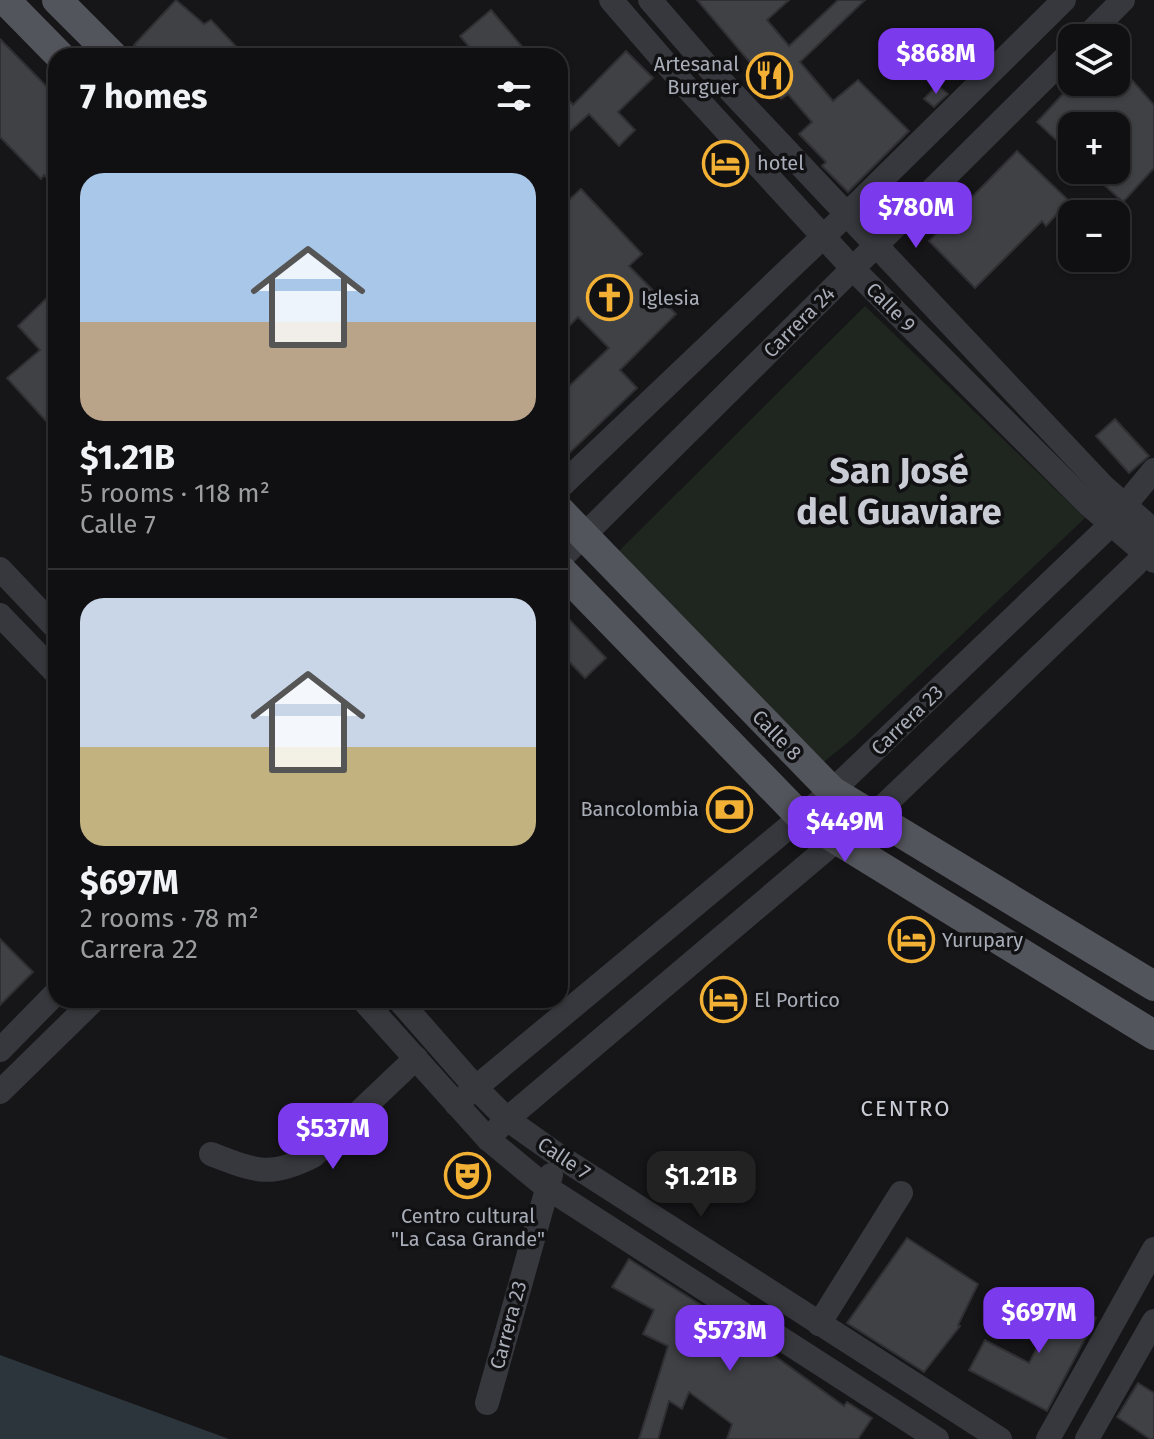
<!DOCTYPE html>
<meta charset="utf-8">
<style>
:root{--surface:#101012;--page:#19191b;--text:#f1f3f6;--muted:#9c9d9f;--line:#303032;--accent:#7c3aed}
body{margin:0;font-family:"Fira Sans",sans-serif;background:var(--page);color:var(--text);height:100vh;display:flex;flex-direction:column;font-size:30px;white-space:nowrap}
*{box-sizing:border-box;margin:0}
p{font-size:26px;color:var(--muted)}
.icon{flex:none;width:44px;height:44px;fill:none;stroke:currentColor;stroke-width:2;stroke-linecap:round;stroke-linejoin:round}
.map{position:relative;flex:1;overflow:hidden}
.sheet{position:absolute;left:48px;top:48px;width:520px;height:960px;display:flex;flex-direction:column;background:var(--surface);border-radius:24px;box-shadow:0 2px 6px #0004,0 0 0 2px var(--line)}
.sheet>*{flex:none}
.fabs{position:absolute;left:1058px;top:24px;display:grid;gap:16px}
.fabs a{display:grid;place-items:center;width:72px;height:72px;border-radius:16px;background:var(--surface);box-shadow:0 2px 6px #0004,0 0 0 2px var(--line);font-size:40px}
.price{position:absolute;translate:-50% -68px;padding:0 18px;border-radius:16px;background:var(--accent);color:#fff;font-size:26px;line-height:52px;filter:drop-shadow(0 2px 4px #0008)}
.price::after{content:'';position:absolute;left:50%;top:48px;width:24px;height:18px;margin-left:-12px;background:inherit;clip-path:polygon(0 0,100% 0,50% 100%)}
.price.active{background:#222;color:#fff}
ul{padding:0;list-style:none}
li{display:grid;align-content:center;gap:16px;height:424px;padding:0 32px}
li+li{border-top:2px solid var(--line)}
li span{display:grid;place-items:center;height:248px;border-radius:24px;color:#555}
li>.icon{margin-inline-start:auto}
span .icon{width:144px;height:144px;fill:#fffc;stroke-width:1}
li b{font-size:34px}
h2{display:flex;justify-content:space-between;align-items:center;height:96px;padding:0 32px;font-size:34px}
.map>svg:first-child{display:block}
.green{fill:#1e261f}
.water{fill:#2c353c}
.building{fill:#404145;stroke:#303034;stroke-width:2}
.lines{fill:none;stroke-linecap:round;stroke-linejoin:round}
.minor{stroke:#37383d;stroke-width:24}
.major{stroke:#53555c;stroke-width:30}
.labels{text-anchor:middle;stroke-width:7;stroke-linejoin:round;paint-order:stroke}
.poi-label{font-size:20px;fill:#a8adb8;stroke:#111113;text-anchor:start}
.street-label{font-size:20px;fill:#a8adb8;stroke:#111113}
.neighbourhood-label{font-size:22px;letter-spacing:2px;fill:#c9ccd4;stroke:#111113}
.town-label{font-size:36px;font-weight:bold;fill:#c9ccd4;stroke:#111113}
</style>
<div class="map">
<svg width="1154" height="1439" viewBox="0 0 1154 1439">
<rect width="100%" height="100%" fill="#161618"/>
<!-- green -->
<path class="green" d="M865 306 1085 518 852 739 820 765 619 551Z"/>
<!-- water -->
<path class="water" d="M0 1355 229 1439H0Z"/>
<!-- building -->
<g class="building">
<path d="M176 0 204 24 211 20 245 56H147L134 45Z"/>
<path d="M697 0H789L767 20 789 46 838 0H865L800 62 833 101 858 80 909 131 848 192 822 166 826 162 799 134 812 122 788 94 781 99Z"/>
<path d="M491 10 530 56H477L460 36Z"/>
<path d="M0 39 56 96V187L44 175 41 179 0 137Z"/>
<path d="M626 51 653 78 618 112 635 130 619 146 589 114 560 140V90L573 105Z"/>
<path d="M1116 62 1154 105V168L1123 202 1088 170H1116V126H1072V155L1037 122 1074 82H1116Z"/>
<path d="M937 85 948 94 934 107 924 99Z"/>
<path d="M1017 151 1069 201 1046 226 1042 221 975 288 929 241Z"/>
<path d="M581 189 642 254 629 266 676 314 620 370 637 388 560 462V395L609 348 578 317 560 335V208Z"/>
<path d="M56 289V432L7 378 40 350 18 326Z"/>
<path d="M1115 419 1149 456 1129 473 1096 436Z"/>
<path d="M560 610 606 658 585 678 560 652Z"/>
<path d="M0 939 33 972 0 1005Z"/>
<path d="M907 1238 978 1284 958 1325 960 1326 924 1372 847 1323Z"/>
<path d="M629 1259 729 1323 844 1406 847 1402 872 1418 858 1439H727L732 1424 689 1392 682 1409 669 1401 658 1439H639L668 1346 643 1334 654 1310 612 1287Z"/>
<path d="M1045 1289 1096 1318 1047 1411 969 1370 985 1340 1029 1363 1053 1318 1034 1307Z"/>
<path d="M1138 1383 1154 1393V1439H1150L1117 1417Z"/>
</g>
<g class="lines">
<!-- minor -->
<g class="minor">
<path d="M611 0 689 90 853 269 1089 505 1154 561"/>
<path d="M650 0 708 67 1103 486 1154 531"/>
<path d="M1085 38 1123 0"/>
<path d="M560 487 847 214 1064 0"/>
<path d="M560 559 1072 51"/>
<path d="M0 569 56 628"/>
<path d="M0 615 56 673"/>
<path d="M363 1000 488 1139 546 1187 937 1439"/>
<path d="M399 1000 477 1089 507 1119 559 1156 1000 1439"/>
<path d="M0 1050 56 993"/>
<path d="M0 1092 94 1000"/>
<path d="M456 1104 832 791 1102 533 1154 470"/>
<path d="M488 1139 507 1119 838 839 873 816 1136 564 1154 543"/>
<path d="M211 1154C255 1171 270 1178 313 1156L416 1058"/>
<path d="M819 1324 901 1193"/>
<path d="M487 1403 551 1175"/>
<path d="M1048 1439 1154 1249"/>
<path d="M1087 1439 1154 1321"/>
</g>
<!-- major -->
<g class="major">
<path d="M5 0 60 56"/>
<path d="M57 0 113 56"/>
<path d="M560 511 832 791 1154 986"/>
<path d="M560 569 802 818 1154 1035"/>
</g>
</g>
<!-- icons -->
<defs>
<symbol id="restaurant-ring" viewBox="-11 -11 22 22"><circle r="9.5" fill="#111113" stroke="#f2b134" stroke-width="1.5"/><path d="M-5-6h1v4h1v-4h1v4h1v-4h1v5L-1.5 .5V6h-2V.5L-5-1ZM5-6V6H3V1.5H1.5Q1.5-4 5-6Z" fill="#f2b134"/></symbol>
<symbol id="hotel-ring" viewBox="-11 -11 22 22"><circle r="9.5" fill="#111113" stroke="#f2b134" stroke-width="1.5"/><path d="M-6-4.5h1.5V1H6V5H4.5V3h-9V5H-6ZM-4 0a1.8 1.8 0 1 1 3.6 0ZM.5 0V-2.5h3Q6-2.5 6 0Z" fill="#f2b134"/></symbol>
<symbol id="church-ring" viewBox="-11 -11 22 22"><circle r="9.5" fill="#111113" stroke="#f2b134" stroke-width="1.5"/><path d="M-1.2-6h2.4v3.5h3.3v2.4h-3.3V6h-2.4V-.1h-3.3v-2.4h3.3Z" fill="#f2b134"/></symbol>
<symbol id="bank-ring" viewBox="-11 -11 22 22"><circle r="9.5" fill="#111113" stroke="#f2b134" stroke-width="1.5"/><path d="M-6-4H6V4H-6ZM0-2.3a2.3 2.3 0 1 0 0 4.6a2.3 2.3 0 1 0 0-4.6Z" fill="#f2b134"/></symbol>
<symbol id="theatre-ring" viewBox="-11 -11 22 22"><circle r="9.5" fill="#111113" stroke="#f2b134" stroke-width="1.5"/><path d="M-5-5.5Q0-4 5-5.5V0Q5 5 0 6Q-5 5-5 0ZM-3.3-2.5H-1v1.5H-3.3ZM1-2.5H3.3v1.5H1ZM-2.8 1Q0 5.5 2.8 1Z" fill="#f2b134"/></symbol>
</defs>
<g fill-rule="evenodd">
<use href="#restaurant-ring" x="744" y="50" width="51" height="51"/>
<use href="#hotel-ring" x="700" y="138" width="51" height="51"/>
<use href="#church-ring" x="584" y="272" width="51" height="51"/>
<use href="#bank-ring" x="704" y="784" width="51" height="51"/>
<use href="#hotel-ring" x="886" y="914" width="51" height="51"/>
<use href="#hotel-ring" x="698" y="974" width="51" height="51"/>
<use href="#theatre-ring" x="442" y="1150" width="51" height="51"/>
</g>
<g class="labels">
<!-- poi labels -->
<g class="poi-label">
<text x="739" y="71" text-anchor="end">Artesanal<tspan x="739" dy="23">Burguer</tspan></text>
<text x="757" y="170">hotel</text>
<text x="641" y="305">Iglesia</text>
<text x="699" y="816" text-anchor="end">Bancolombia</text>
<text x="942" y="947">Yurupary</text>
<text x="754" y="1007">El Portico</text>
<text x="468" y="1223" text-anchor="middle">Centro cultural<tspan x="468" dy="23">"La Casa Grande"</tspan></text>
</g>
<!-- street labels -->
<g class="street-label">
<text transform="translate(891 307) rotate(45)" y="7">Calle 9</text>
<text transform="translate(799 322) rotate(-45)" y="7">Carrera 24</text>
<text transform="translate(907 720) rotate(-44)" y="7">Carrera 23</text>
<text transform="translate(777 735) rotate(46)" y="7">Calle 8</text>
<text transform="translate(564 1158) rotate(34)" y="7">Calle 7</text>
<text transform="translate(508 1325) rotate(-75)" y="7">Carrera 23</text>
</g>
<!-- neighbourhood labels -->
<g class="neighbourhood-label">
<text x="906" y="1116">CENTRO</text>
</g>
<!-- town labels -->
<g class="town-label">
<text x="899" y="483">San José<tspan x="899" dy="41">del Guaviare</tspan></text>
</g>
</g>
</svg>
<div class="fabs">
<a><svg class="icon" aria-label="layers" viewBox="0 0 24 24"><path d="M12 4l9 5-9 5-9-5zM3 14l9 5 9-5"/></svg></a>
<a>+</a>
<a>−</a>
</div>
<b class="price" style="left:936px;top:96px">$868M</b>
<b class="price" style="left:916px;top:250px">$780M</b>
<b class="price" style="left:845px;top:864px">$449M</b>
<b class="price" style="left:333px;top:1171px">$537M</b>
<b class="price active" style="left:701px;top:1219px">$1.21B</b>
<b class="price" style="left:1039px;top:1355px">$697M</b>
<b class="price" style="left:730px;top:1373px">$573M</b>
<section class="sheet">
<h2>7 homes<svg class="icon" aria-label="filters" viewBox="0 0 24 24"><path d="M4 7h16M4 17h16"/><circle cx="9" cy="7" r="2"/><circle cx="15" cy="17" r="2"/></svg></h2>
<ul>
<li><span style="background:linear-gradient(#a9c7e8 60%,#b9a48a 0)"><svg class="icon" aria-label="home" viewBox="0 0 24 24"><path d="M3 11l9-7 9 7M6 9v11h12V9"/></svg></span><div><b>$1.21B</b><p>5 rooms · 118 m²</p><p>Calle 7</p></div></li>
<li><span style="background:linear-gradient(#c9d6e8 60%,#c2b280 0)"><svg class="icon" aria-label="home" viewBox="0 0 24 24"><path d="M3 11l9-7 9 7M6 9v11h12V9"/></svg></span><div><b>$697M</b><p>2 rooms · 78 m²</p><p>Carrera 22</p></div></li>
</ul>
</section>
</div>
